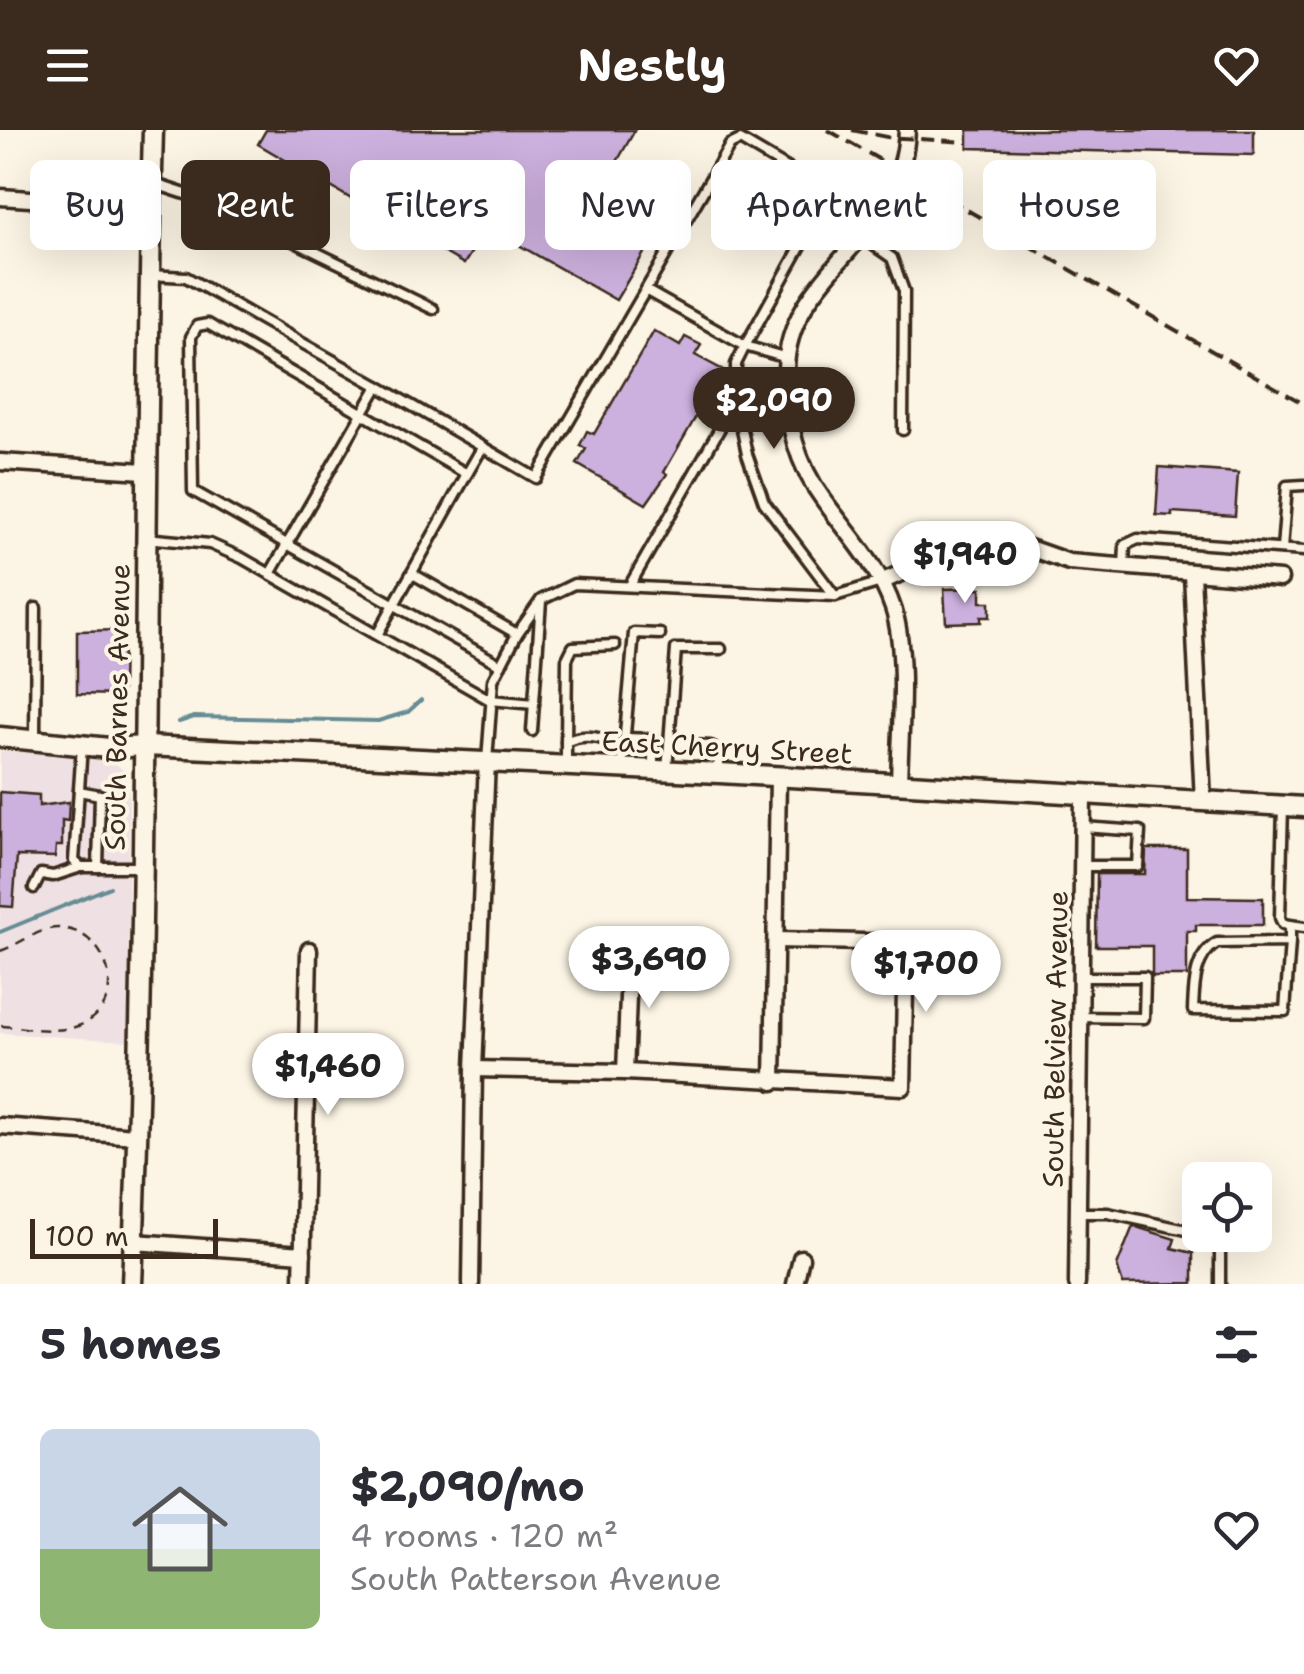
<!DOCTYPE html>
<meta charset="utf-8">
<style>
:root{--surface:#fff;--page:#f7f7f7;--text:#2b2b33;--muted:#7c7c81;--accent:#3b2a1e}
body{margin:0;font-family:"Shantell Sans",sans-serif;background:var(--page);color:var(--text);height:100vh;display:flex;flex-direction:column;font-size:38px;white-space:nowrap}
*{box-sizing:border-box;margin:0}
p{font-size:32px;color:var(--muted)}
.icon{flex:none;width:55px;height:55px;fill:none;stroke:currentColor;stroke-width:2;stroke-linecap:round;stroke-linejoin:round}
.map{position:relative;height:1154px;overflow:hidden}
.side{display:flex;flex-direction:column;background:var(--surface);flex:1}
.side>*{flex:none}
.banner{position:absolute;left:30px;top:30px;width:1245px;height:90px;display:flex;gap:20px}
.tools{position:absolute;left:1182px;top:1032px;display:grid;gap:20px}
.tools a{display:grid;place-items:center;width:90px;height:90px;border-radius:15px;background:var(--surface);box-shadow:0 10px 40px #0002;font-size:50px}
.scale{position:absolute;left:30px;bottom:25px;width:188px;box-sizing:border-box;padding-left:10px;border:5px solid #3b2a1e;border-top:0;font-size:28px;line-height:35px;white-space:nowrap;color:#3b2a1e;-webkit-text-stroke:8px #fcf5e5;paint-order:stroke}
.price{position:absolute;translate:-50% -85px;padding:0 22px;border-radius:35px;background:#fff;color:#222;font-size:32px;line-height:65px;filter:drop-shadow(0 2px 5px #0008)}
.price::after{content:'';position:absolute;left:50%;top:60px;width:30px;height:22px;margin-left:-15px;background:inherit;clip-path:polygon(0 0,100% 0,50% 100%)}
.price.active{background:var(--accent);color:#fff}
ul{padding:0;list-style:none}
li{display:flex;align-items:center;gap:30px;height:250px;padding:0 40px}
li span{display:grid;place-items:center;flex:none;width:280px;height:200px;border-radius:15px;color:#555}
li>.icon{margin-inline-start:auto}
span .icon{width:120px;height:120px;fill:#fffc;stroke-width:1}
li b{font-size:42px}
h2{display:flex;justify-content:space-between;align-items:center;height:120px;padding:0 40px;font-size:42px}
.pill{padding:0 35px;border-radius:15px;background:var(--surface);box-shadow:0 10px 40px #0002;font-size:35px;line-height:90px}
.pill.active{background:var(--accent);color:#fff}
header{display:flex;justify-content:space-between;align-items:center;height:130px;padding:0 40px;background:var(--accent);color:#fff;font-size:45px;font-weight:700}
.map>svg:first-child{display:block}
.built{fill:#eee0e3}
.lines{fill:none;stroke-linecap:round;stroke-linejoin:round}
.stream{stroke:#668c94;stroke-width:4}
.building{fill:#ccb0dd;stroke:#3b2a1e;stroke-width:2.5}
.service-casing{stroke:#3b2a1e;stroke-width:15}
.minor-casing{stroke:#3b2a1e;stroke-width:21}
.tertiary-casing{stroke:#3b2a1e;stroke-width:25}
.path{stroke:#3b2a1e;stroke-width:2.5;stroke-dasharray:10 8;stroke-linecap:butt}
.service{stroke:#fcf5e5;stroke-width:8}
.minor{stroke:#fcf5e5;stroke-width:14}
.tertiary{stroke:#fcf5e5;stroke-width:18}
.rail{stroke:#3b2a1e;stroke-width:4;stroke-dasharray:15 8;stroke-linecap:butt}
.labels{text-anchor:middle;stroke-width:8;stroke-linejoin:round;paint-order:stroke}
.street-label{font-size:28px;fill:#3b2a1e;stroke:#fcf5e5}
</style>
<header><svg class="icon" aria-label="menu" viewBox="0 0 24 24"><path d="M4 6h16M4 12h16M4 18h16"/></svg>Nestly<svg class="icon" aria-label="heart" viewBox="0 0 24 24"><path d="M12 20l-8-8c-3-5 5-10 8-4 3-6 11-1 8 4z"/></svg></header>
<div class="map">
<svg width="1304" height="1154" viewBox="0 0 1304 1154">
<rect width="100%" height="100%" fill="#fcf5e5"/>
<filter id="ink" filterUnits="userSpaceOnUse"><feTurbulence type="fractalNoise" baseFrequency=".01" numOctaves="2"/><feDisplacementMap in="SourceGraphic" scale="20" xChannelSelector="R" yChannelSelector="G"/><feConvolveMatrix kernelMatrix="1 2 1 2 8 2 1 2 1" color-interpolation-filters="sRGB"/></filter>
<g filter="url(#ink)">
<!-- built -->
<path class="built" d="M0 621 101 628 113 631 124 641 129 664 128 911 0 903Z"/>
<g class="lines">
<!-- stream -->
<g class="stream">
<path d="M179 592 194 587 378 591 408 582 421 570"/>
<path d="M0 802 110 757"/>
</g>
</g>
<!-- building -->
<g class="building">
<path d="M266 0H635L602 58 662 93 616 170 487 97 464 134 396 95 388 109 368 97 375 83 258 14Z"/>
<path d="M968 0H1254V25L968 18Z"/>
<path d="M654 201 680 216 685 207 701 215 695 225 723 240 664 342 667 344 646 374 577 334 586 319 580 315 587 301 594 304Z"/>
<path d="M1159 337 1238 343 1235 386 1172 382V386L1156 385Z"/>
<path d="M981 458V472H990V487H981V492L946 493 944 459Z"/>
<path d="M123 500 122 565 77 564V501Z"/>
<path d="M0 662 39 665V676L69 672 68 691 62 690V716H56L55 727 17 726 13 777 0 776Z"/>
<path d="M1146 719H1187V767L1263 768V795H1196V801H1187V846H1152V816H1096L1097 744H1145Z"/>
<path d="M1133 1096 1175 1109 1172 1118 1193 1123V1153L1123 1154 1117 1136Z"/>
</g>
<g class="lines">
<defs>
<g id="service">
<path d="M152 53 219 75 433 179"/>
<path d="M862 107 892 128 904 161 903 300"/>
<path d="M150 145 186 147 378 256 270 444"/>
<path d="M647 161 745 216 736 234V271L747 324 764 372 835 466"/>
<path d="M787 228 745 216 830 64"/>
<path d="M378 256 536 348 730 15 740 10 826 61 871 93"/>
<path d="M482 318 467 344 208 194 197 196 191 207 193 361 501 535"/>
<path d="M145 408 210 414 242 428 490 570 534 574"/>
<path d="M1282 419 1287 356 1304 355"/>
<path d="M1124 438 1125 415 1138 409 1304 421"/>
<path d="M413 444 517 504"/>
<path d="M630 455 735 272"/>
<path d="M377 505 467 344"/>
<path d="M532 601 541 471"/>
<path d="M35 606 36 478"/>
<path d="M625 608 653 609V640"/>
<path d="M566 612 567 529 573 517 615 515"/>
<path d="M669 614 711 616 717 623 720 642"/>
<path d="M82 616 74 731 81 737H142"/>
<path d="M487 631 493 550 517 504 541 470 574 454 835 466 881 452"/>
<path d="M566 636V612C586 601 604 609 624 617"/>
<path d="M622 638 634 503 660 504"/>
<path d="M667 641 676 519H721"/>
<path d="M79 661 100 665 98 737"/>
<path d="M1283 676 1280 788 1283 794 1304 797"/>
<path d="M1082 736H1138L1140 701 1083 697"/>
<path d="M34 758 41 744 53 746 81 737"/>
<path d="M1290 797V812L1217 813C1194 826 1194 856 1193 880L1285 881 1290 812"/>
<path d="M1080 887 1144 888 1145 847H1081"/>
<path d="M1078 1083H1108L1200 1103"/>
<path d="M1214 1105 1220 1106V1154"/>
</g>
<g id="minor">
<path d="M0 67 151 77"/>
<path d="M0 332 145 341"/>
<path d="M1192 444 1203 671"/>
<path d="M881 452 972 412 998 410 1015 413 1069 432 1280 449"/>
<path d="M899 653C900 604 908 523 893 478 879 436 848 404 823 369 795 331 785 285 786 239 788 141 903 110 907 0"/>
<path d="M474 939 625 942 903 957 906 813 777 810"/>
<path d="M625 942 630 817"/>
<path d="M773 952 778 647"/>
<path d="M0 996 136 1006"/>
<path d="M134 1112 303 1124"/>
<path d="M302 1154 309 820"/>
<path d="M471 1154 474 939 487 631"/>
<path d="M795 1154 801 1128"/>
<path d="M1077 1154 1083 665"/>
</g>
<g id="tertiary">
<path d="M0 607 109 618 146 616 720 643 1304 677"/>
<path d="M132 1154C148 769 143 385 153 0"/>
</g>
</defs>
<!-- service casing -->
<use href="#service" class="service-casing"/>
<!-- minor casing -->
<use href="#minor" class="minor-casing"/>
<!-- tertiary casing -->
<use href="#tertiary" class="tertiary-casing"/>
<!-- path -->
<path class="path" d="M0 821C19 815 38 798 58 798 111 799 131 878 78 896 55 904 24 897 0 896"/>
<!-- service -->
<use href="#service" class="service"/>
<!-- minor -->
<use href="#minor" class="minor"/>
<!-- tertiary -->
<use href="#tertiary" class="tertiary"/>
<!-- rail -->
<g class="rail">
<path d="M828 0 1304 274"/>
<path d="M852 0 887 7 968 12"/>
</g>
</g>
</g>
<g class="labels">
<!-- street labels -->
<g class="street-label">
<text transform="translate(117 577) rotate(-89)" y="10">South Barnes Avenue</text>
<text transform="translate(727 617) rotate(3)" y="10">East Cherry Street</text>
<text transform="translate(1055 909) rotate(-89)" y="10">South Belview Avenue</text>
</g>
</g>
</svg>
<div class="tools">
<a><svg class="icon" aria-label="locate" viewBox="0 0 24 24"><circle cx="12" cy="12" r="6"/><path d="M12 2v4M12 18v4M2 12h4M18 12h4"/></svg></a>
</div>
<div class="scale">100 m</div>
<b class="price active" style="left:774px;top:322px">$2,090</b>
<b class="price" style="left:965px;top:476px">$1,940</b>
<b class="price" style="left:649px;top:881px">$3,690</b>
<b class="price" style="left:926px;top:885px">$1,700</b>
<b class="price" style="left:328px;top:988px">$1,460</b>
<div class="banner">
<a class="pill">Buy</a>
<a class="pill active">Rent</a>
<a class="pill">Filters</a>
<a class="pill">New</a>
<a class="pill">Apartment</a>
<a class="pill">House</a>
</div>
</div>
<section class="side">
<h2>5 homes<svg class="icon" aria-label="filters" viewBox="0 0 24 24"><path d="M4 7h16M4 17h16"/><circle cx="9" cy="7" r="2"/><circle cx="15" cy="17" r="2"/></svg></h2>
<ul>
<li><span style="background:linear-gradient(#c9d6e8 60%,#8fb573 0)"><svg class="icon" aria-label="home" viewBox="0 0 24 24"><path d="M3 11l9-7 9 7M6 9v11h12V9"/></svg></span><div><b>$2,090/mo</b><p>4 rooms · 120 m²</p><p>South Patterson Avenue</p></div><svg class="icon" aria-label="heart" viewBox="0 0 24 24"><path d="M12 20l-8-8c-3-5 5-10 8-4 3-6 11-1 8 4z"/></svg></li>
</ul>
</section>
